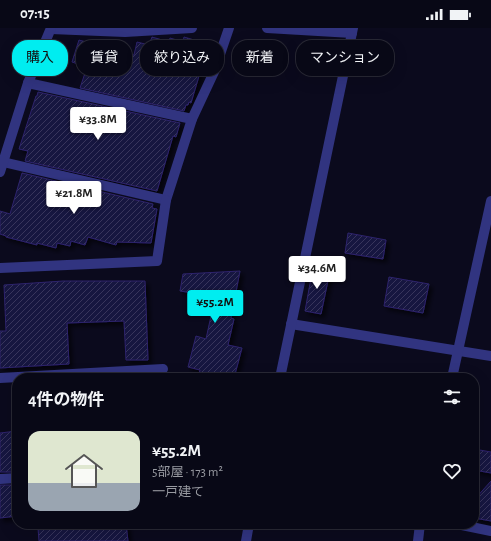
<!DOCTYPE html>
<html lang="ja">
<meta charset="utf-8">
<style>
:root{--surface:#080816;--page:#11111f;--text:#f1f3f6;--muted:#989aa1;--line:#292935;--accent:#00edf0}
body{margin:0;font-family:"Alegreya Sans","Noto Sans JP",sans-serif;background:var(--page);color:var(--text);height:100vh;display:flex;flex-direction:column;font-size:15px;white-space:nowrap}
*{box-sizing:border-box;margin:0}
p{font-size:13px;color:var(--muted)}
.icon{flex:none;width:22px;height:22px;fill:none;stroke:currentColor;stroke-width:2;stroke-linecap:round;stroke-linejoin:round}
.map{position:relative;flex:1;overflow:hidden}
.drawer{position:absolute;left:12px;top:345px;width:467px;height:156px;display:flex;flex-direction:column;background:var(--surface);border-radius:16px;box-shadow:0 4px 16px #0002,0 0 0 1px var(--line)}
.drawer>*{flex:none}
.banner{position:absolute;left:12px;top:12px;width:467px;height:36px;display:flex;gap:8px}
.price{position:absolute;translate:-50% -34px;padding:0 9px;border-radius:4px;background:#fff;color:#222;font-size:13px;line-height:26px;filter:drop-shadow(0 1px 2px #0008)}
.price::after{content:'';position:absolute;left:50%;top:24px;width:12px;height:9px;margin-left:-6px;background:inherit;clip-path:polygon(0 0,100% 0,50% 100%)}
.price.current{background:var(--accent);color:#111}
ul{padding:0;list-style:none}
li{display:flex;align-items:center;gap:12px;height:100px;padding:0 16px}
li span{display:grid;place-items:center;flex:none;width:112px;height:80px;border-radius:12px;color:#555}
li>.icon{margin-inline-start:auto}
span .icon{width:48px;height:48px;fill:#fffc;stroke-width:1}
li b{font-size:17px}
h2{display:flex;justify-content:space-between;align-items:center;height:48px;padding:0 16px;font-size:17px}
.pill{padding:0 14px;border-radius:16px;background:var(--surface);box-shadow:0 4px 16px #0002,0 0 0 1px var(--line);font-size:14px;line-height:36px}
.pill.current{background:var(--accent);color:#111}
.status{display:flex;justify-content:space-between;align-items:center;height:28px;padding:0 20px;background:var(--surface);direction:ltr}
.status svg{height:11px;fill:currentColor}
.map>svg:first-child{display:block}
.building{fill:url(#building-hatch);stroke:#2d246d;filter:url(#shadow)}
.lines{fill:none;stroke-linecap:round;stroke-linejoin:round}
.minor{stroke:#313480;stroke-width:10}
</style>
<div class="status"><b>07:15</b><svg viewBox="0 0 49 12"><path d="M0 12V9h3v3zM5 12V6h3v6zM10 12V3h3v9zM15 12V0h3v12zM26 1h20v11H26zM47 4h2v5h-2z"/></svg></div>
<div class="map">
<svg width="491" height="513" viewBox="0 0 491 513">
<defs>
<pattern id="building-hatch" width="6" height="6" patternUnits="userSpaceOnUse"><rect width="6" height="6" fill="#19143f"/><path d="M-1 1l2-2M0 6l6-6M5 7l2-2" fill="none" stroke="#39355c"/></pattern>
<filter id="shadow"><feDropShadow dx="3.5" dy="3.5" stdDeviation="2" flood-color="#0009"/></filter>
</defs>
<rect width="100%" height="100%" fill="#0b0a1d"/>
<!-- building -->
<g class="building">
<path d="M152 9 169 14 170 10 183 14 184 9 211 17 204 39 202 38 191 75 189 74 188 77H186L184 83 80 60 87 39 72 34 79 12 132 27H134L137 14 149 17Z"/>
<path d="M38 64 180 95 176 109 173 108 157 163 25 133 28 123 19 121 36 68H37Z"/>
<path d="M22 145 153 176 152 180 157 181 151 215 117 214 116 217 88 209 85 217 71 213 70 218 57 215 56 220 37 215V217L6 209V208L0 206V183L10 186Z"/>
<path d="M348 205 386 212 383 231 345 225Z"/>
<path d="M313 239 330 243 321 286 305 283Z"/>
<path d="M240 243 231 290 234 291 228 317 242 320 234 350H214L199 346 200 342 188 339 196 308 206 311 214 274 198 271 199 266 180 263 183 246Z"/>
<path d="M389 249 429 256 423 285 384 278Z"/>
<path d="M63 253H145L148 332H126L124 293 67 295 69 336 0 340V303H6L4 257Z"/>
<path d="M17 403V444H0V405Z"/>
<path d="M474 421 491 424V445L474 442Z"/>
<path d="M491 453V493L474 490V472Z"/>
<path d="M0 457H17V488L0 490Z"/>
<path d="M83 496H126L128 513H39L38 500Z"/>
</g>
<g class="lines">
<!-- minor -->
<g class="minor">
<path d="M267 0 352 5"/>
<path d="M51 1 125 4 192 0"/>
<path d="M28 55 192 91"/>
<path d="M3 134 166 172 192 91 214 44 229 0"/>
<path d="M0 144 28 55 51 0"/>
<path d="M0 240 157 233 166 172"/>
<path d="M291 296 491 328"/>
<path d="M0 350 163 341"/>
<path d="M280 350 353 0"/>
<path d="M452 350 491 173"/>
<path d="M0 451 17 450"/>
<path d="M457 496 491 503"/>
<path d="M246 513 249 496"/>
<path d="M418 513 420 496"/>
</g>
</g>
</svg>
<b class="price" style="left:98px;top:113px">¥33.8M</b>
<b class="price" style="left:74px;top:187px">¥21.8M</b>
<b class="price" style="left:317px;top:262px">¥34.6M</b>
<b class="price current" style="left:215px;top:296px">¥55.2M</b>
<div class="banner">
<a class="pill current">購入</a>
<a class="pill">賃貸</a>
<a class="pill">絞り込み</a>
<a class="pill">新着</a>
<a class="pill">マンション</a>
</div>
<section class="drawer">
<h2>4件の物件<svg class="icon" aria-label="filters" viewBox="0 0 24 24"><path d="M4 7h16M4 17h16"/><circle cx="9" cy="7" r="2"/><circle cx="15" cy="17" r="2"/></svg></h2>
<ul>
<li><span style="background:linear-gradient(#dfe7d0 65%,#9aa5b1 0)"><svg class="icon" aria-label="home" viewBox="0 0 24 24"><path d="M3 11l9-7 9 7M6 9v11h12V9"/></svg></span><div><b>¥55.2M</b><p>5部屋 · 173 m²</p><p>一戸建て</p></div><svg class="icon" aria-label="heart" viewBox="0 0 24 24"><path d="M12 20l-8-8c-3-5 5-10 8-4 3-6 11-1 8 4z"/></svg></li>
</ul>
</section>
</div>
